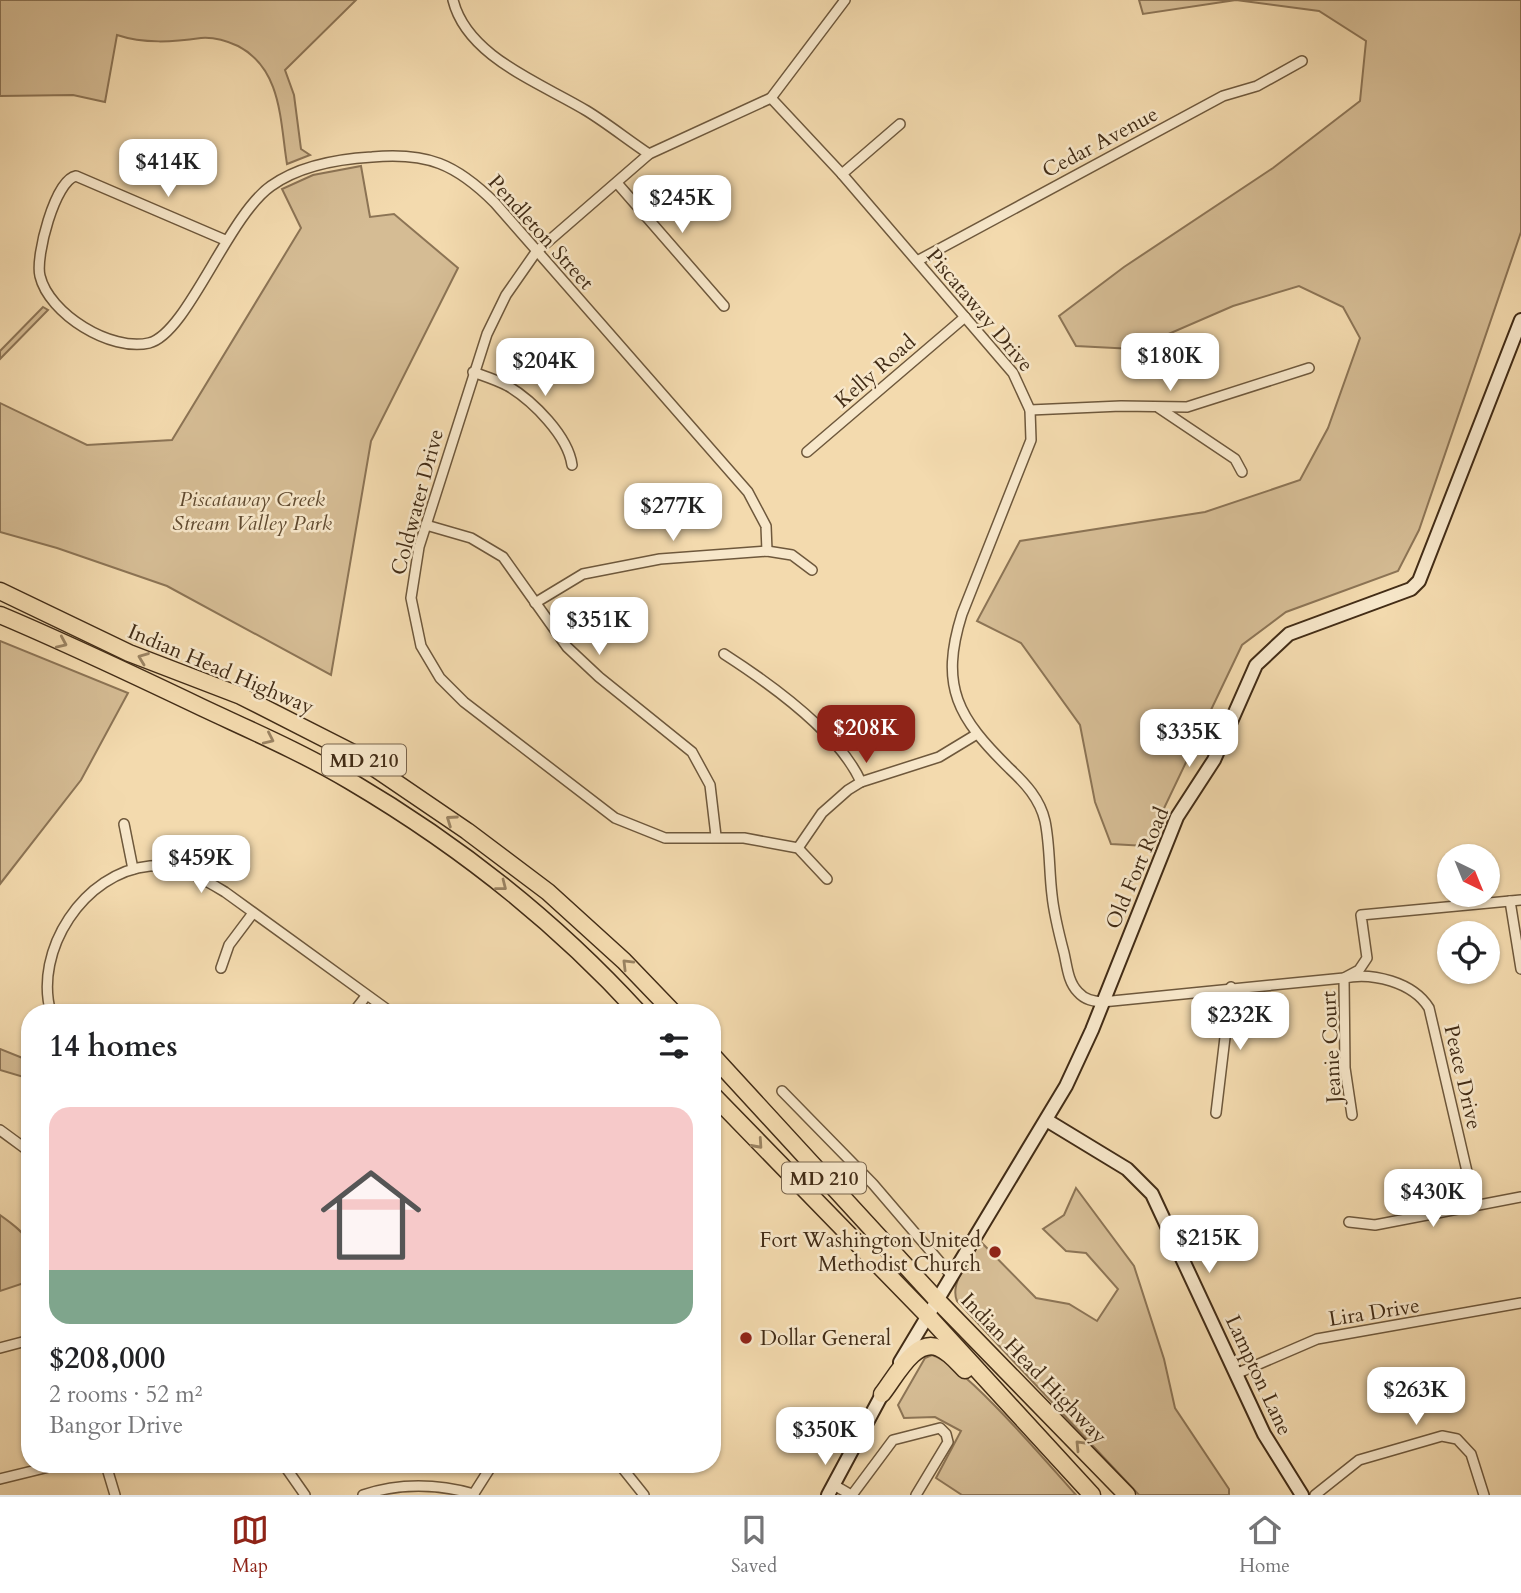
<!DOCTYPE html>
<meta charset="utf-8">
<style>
:root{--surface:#fff;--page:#f2f2f2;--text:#202124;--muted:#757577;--line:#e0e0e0;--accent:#8f2418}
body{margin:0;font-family:Cardo,serif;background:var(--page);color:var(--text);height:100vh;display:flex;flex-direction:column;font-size:26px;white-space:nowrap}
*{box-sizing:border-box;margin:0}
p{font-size:23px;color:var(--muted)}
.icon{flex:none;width:38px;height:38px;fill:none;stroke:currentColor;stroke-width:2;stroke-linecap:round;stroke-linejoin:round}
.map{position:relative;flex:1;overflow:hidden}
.panel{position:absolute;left:21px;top:1004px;width:700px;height:469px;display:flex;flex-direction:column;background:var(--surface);border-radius:28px;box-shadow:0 2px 5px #0004}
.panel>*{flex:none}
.needle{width:46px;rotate:137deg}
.controls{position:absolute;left:1437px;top:844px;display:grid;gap:14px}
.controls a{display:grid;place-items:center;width:63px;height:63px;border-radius:50%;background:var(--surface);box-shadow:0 2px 5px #0004;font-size:35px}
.price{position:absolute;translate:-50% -60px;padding:0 16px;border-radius:14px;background:#fff;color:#222;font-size:23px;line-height:46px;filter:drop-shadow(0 2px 4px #0008)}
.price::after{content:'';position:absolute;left:50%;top:42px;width:21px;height:16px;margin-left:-10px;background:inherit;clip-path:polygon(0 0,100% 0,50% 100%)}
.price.selected{background:var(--accent);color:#fff}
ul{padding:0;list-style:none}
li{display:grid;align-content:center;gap:14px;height:371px;padding:0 28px}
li+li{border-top:2px solid var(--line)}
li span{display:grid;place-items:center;height:217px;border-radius:21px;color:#555}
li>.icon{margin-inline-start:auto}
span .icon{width:126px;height:126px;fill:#fffc;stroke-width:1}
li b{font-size:30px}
h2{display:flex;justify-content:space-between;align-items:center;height:84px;padding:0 28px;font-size:30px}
.tabs{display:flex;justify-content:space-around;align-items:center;height:98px;border-top:2px solid var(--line);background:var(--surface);font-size:19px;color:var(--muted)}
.tabs a{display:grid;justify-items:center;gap:4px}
.tabs .selected{color:var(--accent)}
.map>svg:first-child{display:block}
.green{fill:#d5bc94;stroke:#8c7455;stroke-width:2}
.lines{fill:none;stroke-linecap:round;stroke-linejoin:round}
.street-casing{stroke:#6e583c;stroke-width:12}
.secondary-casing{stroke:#422c16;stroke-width:16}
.highway-casing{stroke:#422c16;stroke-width:19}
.street{stroke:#f7e7ca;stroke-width:9}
.secondary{stroke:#f7e7ca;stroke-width:12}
.highway{stroke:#f3daae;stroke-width:16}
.oneway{stroke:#9a8362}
.poi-dot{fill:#8f2418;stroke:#f7e7ca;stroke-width:2.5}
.labels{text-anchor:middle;stroke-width:5;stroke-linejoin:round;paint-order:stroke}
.shield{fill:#f7e7ca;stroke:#78644c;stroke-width:2}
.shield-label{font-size:19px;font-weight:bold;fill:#422c16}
.street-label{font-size:21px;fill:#422c16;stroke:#f7e7ca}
.park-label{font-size:21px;font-style:italic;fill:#5f492f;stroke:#f7e7ca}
.poi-label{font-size:21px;fill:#422c16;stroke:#f7e7ca;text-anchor:end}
</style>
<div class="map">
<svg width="1521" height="1495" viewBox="0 0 1521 1495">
<rect width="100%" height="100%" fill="#f3daae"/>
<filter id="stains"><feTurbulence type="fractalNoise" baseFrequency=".00286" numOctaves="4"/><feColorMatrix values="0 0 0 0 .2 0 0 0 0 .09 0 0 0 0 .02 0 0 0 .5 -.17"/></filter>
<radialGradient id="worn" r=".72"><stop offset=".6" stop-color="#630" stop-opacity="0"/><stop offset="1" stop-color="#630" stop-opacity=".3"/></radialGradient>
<!-- green -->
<g class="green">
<path d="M0 0H356L285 70 294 95 301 149 310 155 287 164C280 121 282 69 238 46 227 41 213 37 201 38 173 42 144 44 117 35L105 102 73 95 0 96Z"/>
<path d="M1139 0H1521V232L1419 530 1398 571 1286 612 1242 645 1146 846 1111 844 1095 802 1080 725 1021 643 977 621 1020 541 1205 512 1300 480 1328 428 1360 338 1343 307 1299 286 1233 306 1134 349 1076 346 1059 316 1124 267 1273 168 1360 101 1366 41 1319 11 1236 0 1143 14Z"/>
<path d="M361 166 370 217 394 214 458 268 371 441 331 675 167 586 57 548 0 532V403L87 445 172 440 301 228 282 189 313 175Z"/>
<path d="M43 307 48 310 0 359V351Z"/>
<path d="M0 641 128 693 81 780 0 884Z"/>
<path d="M0 1049 30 1061 27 1078 0 1070Z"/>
<path d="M1076 1188 1134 1266 1164 1359 1175 1408 1229 1489V1495H1139L957 1301C949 1283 971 1257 980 1241L1036 1298 1069 1304 1097 1321 1118 1289 1086 1253 1066 1251 1043 1229 1064 1215Z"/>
<path d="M0 1215C34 1239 30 1241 30 1281L0 1291Z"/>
<path d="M932 1355C964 1364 1050 1466 1076 1495H962L936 1478 961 1431 935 1417 904 1418 898 1405 925 1358Z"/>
</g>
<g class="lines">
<defs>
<g id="street">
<path d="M453 0C467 57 541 83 587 111 608 124 628 140 649 154"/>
<path d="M771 98 845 0"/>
<path d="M842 174 900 124"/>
<path d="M617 183 724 306"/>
<path d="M225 240 76 176C55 180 35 257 40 276 49 314 111 352 149 343 187 334 228 216 271 186 299 166 337 159 372 157 427 152 456 164 495 203L748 492 766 526 767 551"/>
<path d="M917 261 1223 96 1257 86 1302 61"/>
<path d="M473 372C484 376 497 380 508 386 533 401 568 436 572 465"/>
<path d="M1159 408 1235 459 1242 472"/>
<path d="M1030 410 1121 406 1187 407 1309 368"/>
<path d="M807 452 965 317"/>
<path d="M426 525 471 538 503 557 567 647 599 677 692 752 710 785 716 836"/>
<path d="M535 603 583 574 660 559 767 551 792 555 812 570"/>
<path d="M724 654C769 683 839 733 861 782"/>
<path d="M124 824 133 869"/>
<path d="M798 848 822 813 848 790 861 782 939 757 977 734"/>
<path d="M827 879 798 848 744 838H665L615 818 464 702 440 678 421 646 411 598 419 547 487 334 506 295 536 252 649 154 771 98 842 174 1013 373 1030 410 1031 440 962 614C939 687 958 718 1010 769 1025 783 1040 799 1045 821 1050 845 1049 871 1052 895 1054 915 1059 934 1064 953 1067 966 1068 982 1078 992 1085 1000 1093 1001 1102 1002L1344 978 1359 970 1367 958 1361 915 1521 900"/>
<path d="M1510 901 1521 969"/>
<path d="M221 968 229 945 253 913"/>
<path d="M51 1013C33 951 84 872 150 866 178 864 202 878 225 892L392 1013"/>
<path d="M353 1013 366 996"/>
<path d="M782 1091 873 1184 951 1275"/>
<path d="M1216 1113 1231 987"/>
<path d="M1352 1115 1345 1068 1344 978C1372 972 1413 982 1429 1008L1475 1206"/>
<path d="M0 1130 30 1152"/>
<path d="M1349 1222 1375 1225 1521 1197"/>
<path d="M0 1348 30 1340"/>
<path d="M1238 1373 1317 1339 1521 1303"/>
<path d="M106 1465 115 1495"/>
<path d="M284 1465 305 1495"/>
<path d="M620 1465 644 1495"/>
<path d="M0 1479 57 1465"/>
<path d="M834 1485 851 1495"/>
<path d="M363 1495C399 1483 438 1484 474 1494"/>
<path d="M473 1495 492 1465"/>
<path d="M852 1495 893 1440 940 1428 946 1434 948 1442 916 1495"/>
<path d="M1315 1495 1359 1460 1442 1436 1457 1439 1471 1454 1484 1495"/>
</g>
<g id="secondary">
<path d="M1048 1121 1127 1169 1152 1194 1264 1434 1302 1495"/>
<path d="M900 1362 1066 1086 1092 1030 1177 817 1214 760 1256 665 1289 634 1411 589 1419 581 1521 320"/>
<path d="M828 1495 886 1387"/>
</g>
<g id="highway">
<path d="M0 591 129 653 241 696 351 752 467 831 548 892 624 961 674 1013"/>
<path d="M0 615C69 644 136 676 203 708 252 731 303 753 350 781 457 844 556 922 639 1013"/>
<path d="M712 1055 937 1300 1127 1495"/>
<path d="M712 1094 928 1316 1092 1495"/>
<path d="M882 1394C895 1378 915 1337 939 1348 949 1352 958 1363 965 1370"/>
</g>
</defs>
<!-- street casing -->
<use href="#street" class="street-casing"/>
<!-- secondary casing -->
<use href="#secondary" class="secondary-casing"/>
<!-- highway casing -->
<use href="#highway" class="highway-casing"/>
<!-- street -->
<use href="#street" class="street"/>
<!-- secondary -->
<use href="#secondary" class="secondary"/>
<!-- highway -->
<use href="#highway" class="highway"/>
</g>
<!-- one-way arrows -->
<defs><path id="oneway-chevron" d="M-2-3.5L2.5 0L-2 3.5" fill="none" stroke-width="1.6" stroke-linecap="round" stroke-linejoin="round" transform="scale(1.75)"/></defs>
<g class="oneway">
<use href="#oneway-chevron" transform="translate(62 643) rotate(24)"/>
<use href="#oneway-chevron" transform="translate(143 658) rotate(-159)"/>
<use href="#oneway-chevron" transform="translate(269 739) rotate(25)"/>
<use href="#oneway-chevron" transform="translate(451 820) rotate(-145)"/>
<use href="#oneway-chevron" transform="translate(502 886) rotate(38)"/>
<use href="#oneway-chevron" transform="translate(627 964) rotate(-135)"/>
<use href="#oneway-chevron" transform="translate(758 1144) rotate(48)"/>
<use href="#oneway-chevron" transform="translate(1080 1445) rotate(-134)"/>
</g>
<!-- markers -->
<g class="poi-dot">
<circle cx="995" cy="1252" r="7"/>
<circle cx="746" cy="1338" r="7"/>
</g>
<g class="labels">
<!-- shield labels -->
<g class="shield">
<rect x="322" y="744.5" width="84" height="31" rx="5"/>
<rect x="782" y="1162.5" width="84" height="31" rx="5"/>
</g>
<g class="shield-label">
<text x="364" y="767">MD 210</text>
<text x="824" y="1185">MD 210</text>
</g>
<!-- street labels -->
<g class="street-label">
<text transform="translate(1100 142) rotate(-28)" y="7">Cedar Avenue</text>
<text transform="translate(541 232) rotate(48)" y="7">Pendleton Street</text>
<text transform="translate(980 310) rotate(50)" y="7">Piscataway Drive</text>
<text transform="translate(875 371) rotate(-41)" y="7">Kelly Road</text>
<text transform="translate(417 502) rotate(-75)" y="7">Coldwater Drive</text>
<text transform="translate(221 669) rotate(23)" y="7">Indian Head Highway</text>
<text transform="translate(1137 868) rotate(-67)" y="7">Old Fort Road</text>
<text transform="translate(1331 1047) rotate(-93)" y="7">Jeanie Court</text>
<text transform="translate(1463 1077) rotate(77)" y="7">Peace Drive</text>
<text transform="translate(1374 1312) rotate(-9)" y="7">Lira Drive</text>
<text transform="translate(1034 1368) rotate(46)" y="7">Indian Head Highway</text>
<text transform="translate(1259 1375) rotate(65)" y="7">Lampton Lane</text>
</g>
<!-- park labels -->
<g class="park-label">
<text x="252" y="506">Piscataway Creek<tspan x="252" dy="24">Stream Valley Park</tspan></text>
</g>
<!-- poi labels -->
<g class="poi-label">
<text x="981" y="1247">Fort Washington United<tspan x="981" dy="24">Methodist Church</tspan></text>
<text x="760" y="1345" text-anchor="start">Dollar General</text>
</g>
</g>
<rect width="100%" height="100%" filter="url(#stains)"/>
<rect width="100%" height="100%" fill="url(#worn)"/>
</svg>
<div class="controls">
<a><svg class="needle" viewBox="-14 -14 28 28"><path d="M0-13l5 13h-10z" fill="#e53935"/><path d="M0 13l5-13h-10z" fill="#757577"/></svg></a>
<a><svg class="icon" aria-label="locate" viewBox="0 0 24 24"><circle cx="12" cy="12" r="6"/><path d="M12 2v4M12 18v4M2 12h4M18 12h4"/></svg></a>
</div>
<b class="price" style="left:168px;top:199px">$414K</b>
<b class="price" style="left:682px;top:235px">$245K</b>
<b class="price" style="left:1170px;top:393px">$180K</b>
<b class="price" style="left:545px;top:398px">$204K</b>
<b class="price" style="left:673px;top:543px">$277K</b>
<b class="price" style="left:599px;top:657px">$351K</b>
<b class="price selected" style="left:866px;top:765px">$208K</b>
<b class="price" style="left:1189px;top:769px">$335K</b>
<b class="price" style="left:201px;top:895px">$459K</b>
<b class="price" style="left:1240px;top:1052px">$232K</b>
<b class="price" style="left:1433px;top:1229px">$430K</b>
<b class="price" style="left:1209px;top:1275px">$215K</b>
<b class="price" style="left:1416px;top:1427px">$263K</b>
<b class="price" style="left:825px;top:1467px">$350K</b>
<section class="panel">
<h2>14 homes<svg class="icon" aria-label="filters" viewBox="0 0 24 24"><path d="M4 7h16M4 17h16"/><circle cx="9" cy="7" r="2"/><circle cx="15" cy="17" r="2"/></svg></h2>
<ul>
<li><span style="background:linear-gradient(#f6c9c9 75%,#7fa58c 0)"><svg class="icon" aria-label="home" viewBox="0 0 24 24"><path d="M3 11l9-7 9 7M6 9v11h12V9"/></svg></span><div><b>$208,000</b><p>2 rooms · 52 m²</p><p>Bangor Drive</p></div></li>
</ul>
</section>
</div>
<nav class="tabs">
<a class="selected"><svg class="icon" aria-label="map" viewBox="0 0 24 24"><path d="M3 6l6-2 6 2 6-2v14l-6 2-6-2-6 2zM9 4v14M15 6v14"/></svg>Map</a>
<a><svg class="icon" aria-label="saved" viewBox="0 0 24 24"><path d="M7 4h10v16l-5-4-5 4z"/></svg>Saved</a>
<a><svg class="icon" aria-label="home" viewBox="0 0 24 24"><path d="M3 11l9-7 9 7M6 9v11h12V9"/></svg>Home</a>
</nav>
